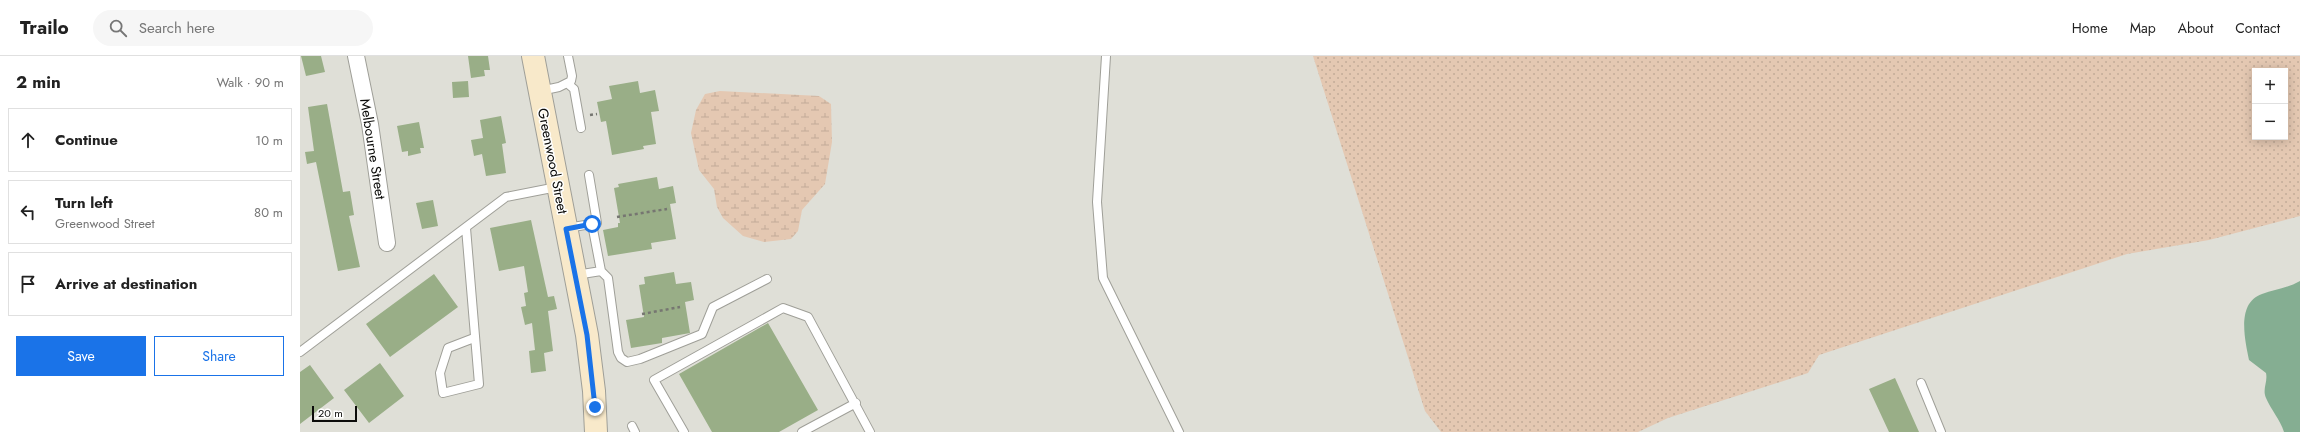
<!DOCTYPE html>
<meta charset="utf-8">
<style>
:root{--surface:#fff;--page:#f6f6f6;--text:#222;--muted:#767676;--line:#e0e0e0;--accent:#1a73e8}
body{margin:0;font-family:Jost,sans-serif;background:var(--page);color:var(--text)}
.controls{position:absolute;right:12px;top:12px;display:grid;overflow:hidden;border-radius:0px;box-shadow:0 2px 10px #0003}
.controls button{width:36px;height:36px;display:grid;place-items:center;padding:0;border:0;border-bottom:1px solid var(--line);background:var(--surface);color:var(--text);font:20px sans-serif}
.scale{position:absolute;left:12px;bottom:10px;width:45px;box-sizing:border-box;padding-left:4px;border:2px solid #0c0c0a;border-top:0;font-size:11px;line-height:14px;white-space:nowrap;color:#0c0c0a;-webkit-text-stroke:3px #fffffe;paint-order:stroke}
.stop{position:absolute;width:12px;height:12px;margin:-9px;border:3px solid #1a73e8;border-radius:50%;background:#fff}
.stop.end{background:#1a73e8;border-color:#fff;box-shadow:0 1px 4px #0008}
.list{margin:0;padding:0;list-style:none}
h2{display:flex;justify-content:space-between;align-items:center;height:52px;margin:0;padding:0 16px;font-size:17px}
h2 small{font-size:13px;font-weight:400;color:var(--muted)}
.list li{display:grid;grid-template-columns:26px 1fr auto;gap:12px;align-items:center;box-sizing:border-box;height:64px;margin:0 8px 8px;padding:0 8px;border:1px solid var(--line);border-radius:0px}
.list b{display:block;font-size:15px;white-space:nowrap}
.list p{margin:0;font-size:13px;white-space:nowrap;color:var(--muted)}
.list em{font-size:13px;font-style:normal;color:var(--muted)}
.actions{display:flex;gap:8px;padding:12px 16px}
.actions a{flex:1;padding:9px 0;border:1px solid var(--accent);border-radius:0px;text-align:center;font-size:14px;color:var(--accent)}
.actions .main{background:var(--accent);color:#fff}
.icon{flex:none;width:22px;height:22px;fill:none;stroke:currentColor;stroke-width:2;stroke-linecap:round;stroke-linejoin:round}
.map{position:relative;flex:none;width:2000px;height:376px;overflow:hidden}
header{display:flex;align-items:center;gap:24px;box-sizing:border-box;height:56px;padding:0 20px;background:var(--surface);border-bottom:1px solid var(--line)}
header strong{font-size:19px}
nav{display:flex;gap:22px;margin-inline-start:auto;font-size:14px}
.search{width:280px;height:36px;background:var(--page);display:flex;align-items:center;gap:10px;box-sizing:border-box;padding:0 14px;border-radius:22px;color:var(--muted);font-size:15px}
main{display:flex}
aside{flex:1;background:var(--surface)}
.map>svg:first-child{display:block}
.grass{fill:url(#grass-dots);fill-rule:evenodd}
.wetland{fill:url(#wetland-marsh)}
.water{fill:#85ae92}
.building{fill:#99ae87}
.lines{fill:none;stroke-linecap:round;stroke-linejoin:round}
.lane-casing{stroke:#9f9f98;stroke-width:10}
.street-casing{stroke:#9f9f98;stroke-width:18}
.secondary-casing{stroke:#9f9f98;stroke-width:24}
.path{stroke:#767671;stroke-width:2.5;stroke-dasharray:3 3;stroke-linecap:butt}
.lane{stroke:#fff;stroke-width:8}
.street{stroke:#fff;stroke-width:16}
.secondary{stroke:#f8e9ca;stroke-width:22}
.route{stroke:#1a73e8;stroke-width:5}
.labels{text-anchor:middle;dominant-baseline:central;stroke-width:3;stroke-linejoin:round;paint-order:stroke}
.street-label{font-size:14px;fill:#0c0c0a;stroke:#fffffe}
</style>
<header>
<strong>Trailo</strong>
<div class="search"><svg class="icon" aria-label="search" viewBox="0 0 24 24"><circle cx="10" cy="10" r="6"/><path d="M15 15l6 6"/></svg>Search here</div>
<nav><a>Home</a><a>Map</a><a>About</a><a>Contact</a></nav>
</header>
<main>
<aside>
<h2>2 min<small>Walk · 90 m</small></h2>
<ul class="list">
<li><svg class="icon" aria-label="ahead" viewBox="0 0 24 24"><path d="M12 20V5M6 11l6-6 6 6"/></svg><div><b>Continue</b></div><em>10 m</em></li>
<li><svg class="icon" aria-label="left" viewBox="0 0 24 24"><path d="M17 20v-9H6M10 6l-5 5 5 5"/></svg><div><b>Turn left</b><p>Greenwood Street</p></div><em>80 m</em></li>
<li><svg class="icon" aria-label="arrive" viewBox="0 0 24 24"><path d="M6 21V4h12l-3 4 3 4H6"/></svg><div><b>Arrive at destination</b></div></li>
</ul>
<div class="actions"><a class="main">Save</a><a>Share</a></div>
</aside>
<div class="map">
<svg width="2000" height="376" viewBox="0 0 2000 376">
<defs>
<pattern id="grass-dots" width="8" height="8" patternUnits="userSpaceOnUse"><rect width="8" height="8" fill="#e4c8b2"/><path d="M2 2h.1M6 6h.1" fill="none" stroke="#c2ab98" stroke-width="1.8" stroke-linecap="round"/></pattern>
<pattern id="wetland-marsh" width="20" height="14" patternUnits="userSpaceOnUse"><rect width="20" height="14" fill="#e4c8b2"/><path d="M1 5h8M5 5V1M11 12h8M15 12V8" fill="none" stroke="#c2ab98"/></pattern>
</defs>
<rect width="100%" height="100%" fill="#dfdfd7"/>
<path class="grass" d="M1013 0H2000V160L1909 184 1827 198 1519 299 1508 317 1368 362 1338 376H1141L1125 355ZM1955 15H1985V81H1955Z"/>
<path class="wetland" d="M420 35 519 40 531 48 532 86 525 128 502 154 498 175 491 183 464 186 443 180 423 162 417 151 414 133 399 114 391 77 396 54 405 38Z"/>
<path class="water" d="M2000 225V376H1984C1980 363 1971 354 1966 342 1962 333 1968 326 1966 317L1949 304C1945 284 1936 247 1962 238 1975 233 1988 232 2000 225Z"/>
<path class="building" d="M1 0H21L25 16 6 20Z
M168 0H188L190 14H184L185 20 171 22Z
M168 25 169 41 153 42 152 26Z
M338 25 340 37 355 34 359 55 351 56 356 88 343 90 344 93 312 99 306 65 301 66 297 46 312 43 309 30Z
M27 48 43 136 50 135 54 159 49 160 60 211 38 215 16 106 7 108 5 96 14 95 8 51Z
M201 60 206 87 202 88 206 117 186 120 182 98 174 100 171 84 183 82 180 64Z
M119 66 124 92H120L121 97 108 100V95L102 96 97 70Z
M357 121 359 133 373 130 376 147 370 148 376 183 351 187 352 193 308 200 303 174 318 171V167H320L314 132 319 131 318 128Z
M133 144 138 170 122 173 116 147Z
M231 164 248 241 254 240 257 253 248 255 253 295 244 297 246 315 231 317 229 295 235 294 232 267 225 269 221 251 226 250 224 237 228 236 224 210 199 215 190 172Z
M374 216 376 228 391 226 394 244 385 246 390 277 362 282V287L331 292 326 264 344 261 339 229 345 228 344 221Z
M134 218 158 251 90 301 66 268Z
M468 267 518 354 479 376H412L379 318Z
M80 307 104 340 69 367 44 334Z
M10 309 34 342 0 368V316Z
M1595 322 1619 376H1589L1569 333Z"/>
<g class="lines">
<defs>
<path id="lane" d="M806 0 797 146 803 222 879 376
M268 28 274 33 281 72
M240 35 259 31 271 25 272 20 268 0
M166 172 179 328 143 337 140 317 148 292 174 282
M267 172 297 167 289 119
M301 215 308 222 318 296 321 302 327 306 340 303 402 278 413 251 467 223
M276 219 301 215 292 168
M0 296 206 141 257 131
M1621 327 1641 376
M332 370 335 376
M384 376 354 324 483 252 508 261 570 376
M502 376 556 347"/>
<path id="street" d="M56 0 70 68 87 187"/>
<path id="secondary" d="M233 0 287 279 294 335 296 376"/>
</defs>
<use href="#lane" class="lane-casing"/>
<use href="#street" class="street-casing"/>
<use href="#secondary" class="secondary-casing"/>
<path class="path" d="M290 59 297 58
M317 161 367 153
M342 258 380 251"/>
<use href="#lane" class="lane"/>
<use href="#street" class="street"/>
<use href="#secondary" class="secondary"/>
</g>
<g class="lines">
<path class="route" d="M292 168 266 173 287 279 295 351"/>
</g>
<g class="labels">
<g class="street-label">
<text transform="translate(73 93) rotate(81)">Melbourne Street</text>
<text transform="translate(253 105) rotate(79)">Greenwood Street</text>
</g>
</g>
</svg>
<div class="controls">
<button>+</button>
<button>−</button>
</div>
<div class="scale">20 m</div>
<div class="stop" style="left:292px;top:168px"></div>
<div class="stop end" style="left:295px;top:351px"></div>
</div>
</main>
